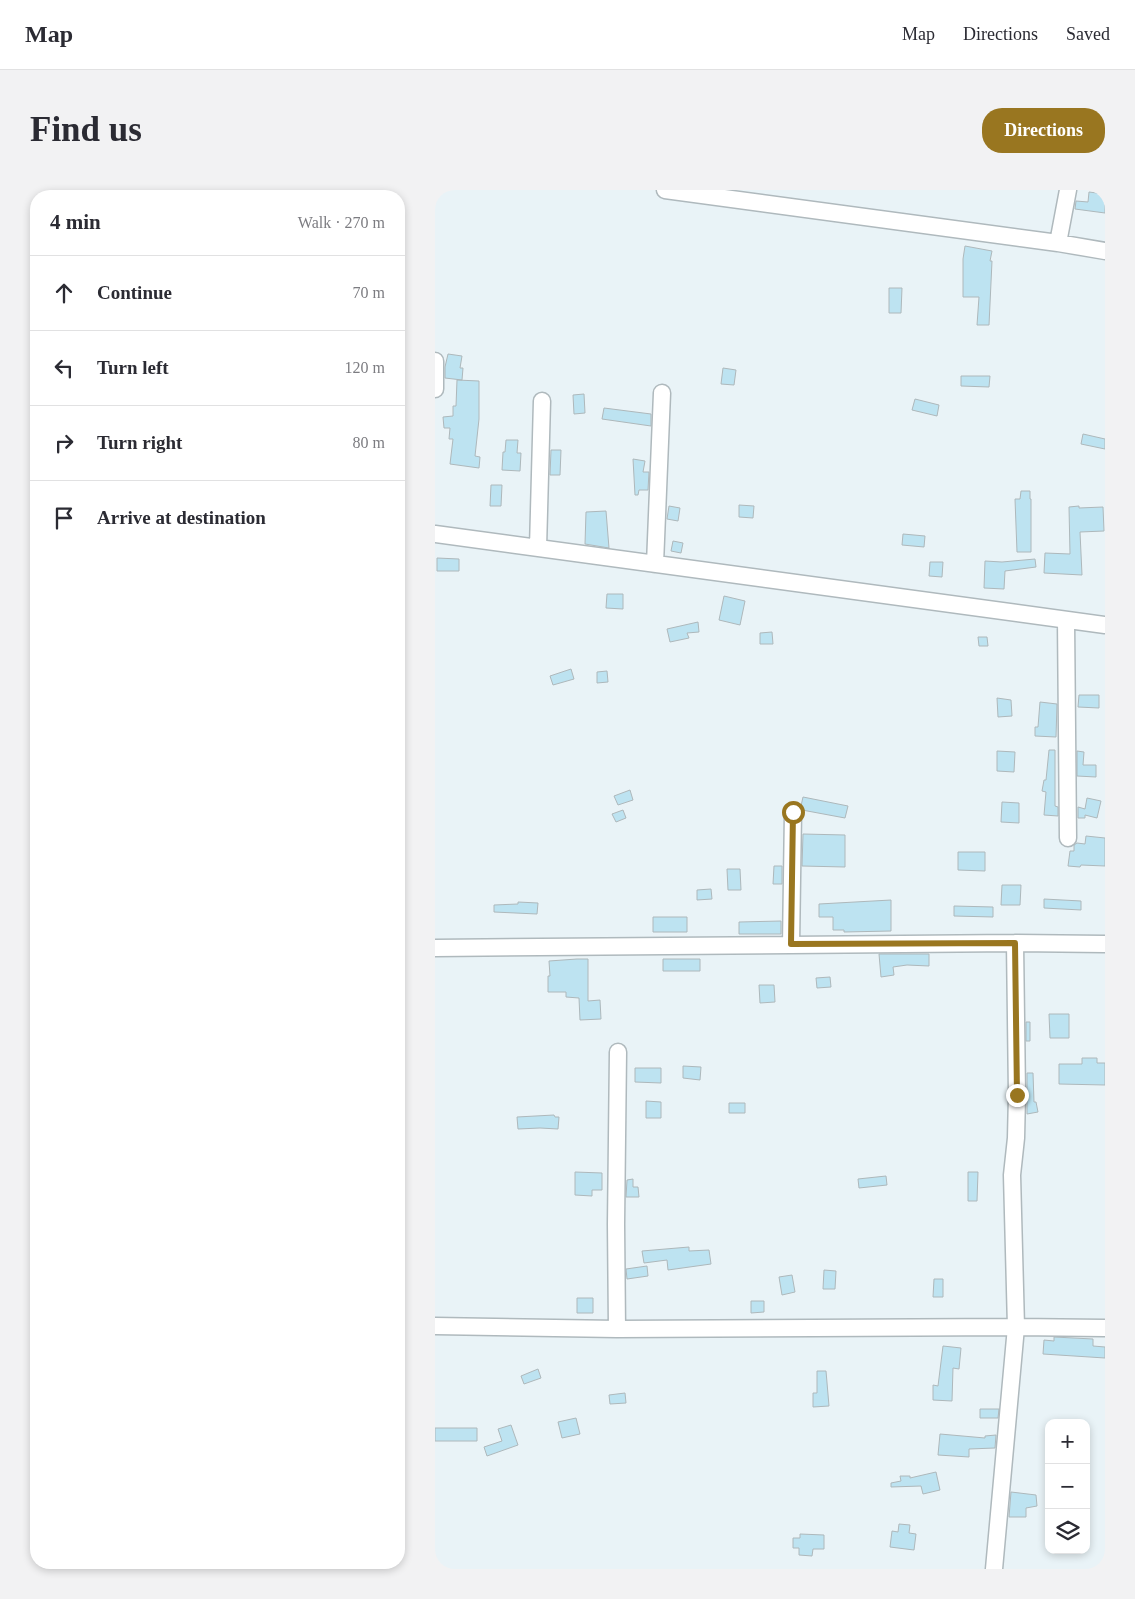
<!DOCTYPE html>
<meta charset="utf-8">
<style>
:root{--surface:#fff;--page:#f2f2f3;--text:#2b2b33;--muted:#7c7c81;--line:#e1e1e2;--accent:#997620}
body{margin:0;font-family:Georgia,serif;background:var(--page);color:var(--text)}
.controls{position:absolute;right:15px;bottom:15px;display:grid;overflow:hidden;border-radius:10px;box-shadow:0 2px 8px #0003}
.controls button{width:45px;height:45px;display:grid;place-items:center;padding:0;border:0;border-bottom:1px solid var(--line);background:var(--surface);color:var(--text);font:25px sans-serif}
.stop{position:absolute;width:15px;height:15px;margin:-11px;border:4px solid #997620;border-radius:50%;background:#fff}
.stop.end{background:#997620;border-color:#fff;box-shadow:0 1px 5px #0008}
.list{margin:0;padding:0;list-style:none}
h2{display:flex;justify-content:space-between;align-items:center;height:65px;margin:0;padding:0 20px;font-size:21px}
h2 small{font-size:16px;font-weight:400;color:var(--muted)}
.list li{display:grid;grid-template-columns:32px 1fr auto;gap:15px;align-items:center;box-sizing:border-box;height:75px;padding:0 20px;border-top:1px solid var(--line)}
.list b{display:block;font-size:19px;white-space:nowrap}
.list em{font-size:16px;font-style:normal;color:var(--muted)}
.icon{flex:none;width:28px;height:28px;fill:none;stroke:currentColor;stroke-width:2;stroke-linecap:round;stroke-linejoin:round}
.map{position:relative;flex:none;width:670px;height:1379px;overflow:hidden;border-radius:20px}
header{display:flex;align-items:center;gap:30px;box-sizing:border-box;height:70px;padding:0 25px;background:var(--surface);border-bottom:1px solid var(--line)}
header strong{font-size:24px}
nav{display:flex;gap:28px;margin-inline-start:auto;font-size:18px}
.intro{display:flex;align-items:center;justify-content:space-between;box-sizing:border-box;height:120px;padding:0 30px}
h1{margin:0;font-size:35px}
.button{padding:12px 22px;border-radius:20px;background:var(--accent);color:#fff;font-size:18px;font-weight:700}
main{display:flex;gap:30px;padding:0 30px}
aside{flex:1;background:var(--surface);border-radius:20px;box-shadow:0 2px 8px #0003}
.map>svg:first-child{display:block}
.building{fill:#bde3f1;stroke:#aeb8bb}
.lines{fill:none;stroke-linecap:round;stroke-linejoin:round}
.minor-casing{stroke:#afb9bd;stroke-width:19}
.minor{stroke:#fff;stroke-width:16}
.route{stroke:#997620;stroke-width:6}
</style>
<header>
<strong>Map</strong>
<nav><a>Map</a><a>Directions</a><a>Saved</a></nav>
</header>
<div class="intro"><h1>Find us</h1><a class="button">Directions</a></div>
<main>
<aside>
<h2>4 min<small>Walk · 270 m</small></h2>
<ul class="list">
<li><svg class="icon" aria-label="ahead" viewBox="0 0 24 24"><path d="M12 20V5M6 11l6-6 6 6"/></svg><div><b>Continue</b></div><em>70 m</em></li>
<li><svg class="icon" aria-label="left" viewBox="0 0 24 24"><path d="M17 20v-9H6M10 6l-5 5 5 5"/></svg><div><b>Turn left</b></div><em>120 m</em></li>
<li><svg class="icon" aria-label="right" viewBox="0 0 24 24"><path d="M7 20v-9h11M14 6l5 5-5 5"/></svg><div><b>Turn right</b></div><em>80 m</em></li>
<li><svg class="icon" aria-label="arrive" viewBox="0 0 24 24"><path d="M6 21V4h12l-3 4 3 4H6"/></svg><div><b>Arrive at destination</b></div></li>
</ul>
</aside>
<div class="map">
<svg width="670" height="1379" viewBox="0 0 670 1379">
<rect width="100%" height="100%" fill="#e9f3f7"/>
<path class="building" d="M654 2 670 4V23L640 19 641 11 653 12Z
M530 56 557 61 555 71H557L554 135H542L544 107H528V69Z
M454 98H467L466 123H454Z
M13 164 27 166 25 178H28L27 190 10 188V177Z
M288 178 301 180 299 195 286 194Z
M526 186H555L554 197 526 196Z
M22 190 44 191V229L40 266 45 267 44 278 15 274 18 249H14L15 238H9L8 227 18 226V216H21Z
M149 204 150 223 139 224 138 205Z
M480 209 504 215 502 226 477 220Z
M169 218 216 224V236L167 229Z
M648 244 670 249V259L646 254Z
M71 250H83L82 263H86L85 281 67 280 68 262H70Z
M116 260H126L125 285H115Z
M198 269 210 271 208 282H214L213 300H204L203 305H200Z
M56 295H67L66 316H55Z
M586 301H595V309H596V362H582L580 309H585Z
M304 315 319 316 318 328 304 327Z
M234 316 245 318 243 331 232 329Z
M644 316V318L668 317 669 341 645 342 647 385 609 383 610 363 635 364 634 317Z
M171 321 174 358 150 354 151 322Z
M468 344 490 346 489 357 467 355Z
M238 351 248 353 246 363 236 361Z
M2 368 24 369V381H2Z
M600 369 601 377 570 381 569 399 549 398 550 371 567 372Z
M495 372H508L507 387 494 386Z
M172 404H188V419L171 418Z
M289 406 310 411 305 435 284 430Z
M263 432 264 442 252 443 254 448 235 452 232 439Z
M337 442 338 454H325V443Z
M543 447H552L553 456H544Z
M136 479 139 489 118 495 115 486Z
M172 481 173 492 162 493V482Z
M644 505H664V518L643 517Z
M562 508 576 510 577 526 563 527Z
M605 512 622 514 621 547 600 546V537H603Z
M614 560H620V616L623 617V626L609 625 611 602 607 601 609 590H611Z
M562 561 580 562 579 582 562 581Z
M642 561 649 562 648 575H661V587L642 586Z
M195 600 198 610 183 615 179 606Z
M368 607 413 616 410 628 367 620 366 616Z
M652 608 666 611 662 628 650 625V628H643V617L650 619Z
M567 612 584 613V633L566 632Z
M188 620 191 628 181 632 177 624Z
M368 644 410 645V677L367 676Z
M651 646 670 648V676L646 675 645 677 633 676 635 661H639V655L642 653 650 654Z
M523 662H550V681L523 680Z
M339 676H347V694H338Z
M292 679H305L306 700H293Z
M567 695H586L585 715H566Z
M276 699 277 709 262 710V700Z
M609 709 646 711V720L609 718Z
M456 710V741L409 742V740H398V727H384V714Z
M83 712 103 713 102 724 59 722V715L83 714Z
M519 716 558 717V727L519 726Z
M218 727H252V742H218Z
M346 731V744H304V732Z
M444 764H494V776L472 775 458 777 459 785 446 787Z
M142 769H153V811L165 810 166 829 145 830 144 808 131 807V802H113V786H115L114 771Z
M228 769H265V781H228Z
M395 787 396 797 382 798 381 788Z
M324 795H339L340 812 325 813Z
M614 824H634V848H615Z
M591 832H595V851H591Z
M647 868H662V873H670V895L624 894V874H647Z
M248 876 266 877 265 890 248 888Z
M200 878H226V893L200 892Z
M592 883H598L599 912H601L603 922 592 924Z
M211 911 226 912V928H211Z
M294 913H310V923H294Z
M119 925 120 927H124L123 939 105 938 83 939 82 927Z
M140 982 167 983V1000H157V1006L140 1005Z
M533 982H543L542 1011H533Z
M451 986 452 995 424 998 423 989Z
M198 989V997H203L204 1007H191L192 990Z
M254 1057V1061L274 1060 276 1074 233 1080 232 1070 209 1073 207 1061Z
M212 1076 213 1086 192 1089 191 1079Z
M389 1080 401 1081 400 1099H388Z
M357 1085 360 1102 347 1105 344 1087Z
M499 1089H508V1107H498Z
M142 1108H158V1123H142Z
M316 1111H329V1122L316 1123Z
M619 1147 658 1149V1156L670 1157V1168L608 1164 609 1150 619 1151Z
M508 1156 526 1158 524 1179 518 1178 517 1211 498 1210V1195L503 1196Z
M103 1179 106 1188 89 1194 86 1186Z
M382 1181H391L394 1216 378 1217V1203H382Z
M190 1203 191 1213 175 1214 174 1205Z
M545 1219H564L563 1228H545Z
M141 1228 145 1244 127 1248 123 1232Z
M76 1235 83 1255 52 1266 49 1257 67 1251 63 1239Z
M0 1238H42V1251H0Z
M505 1244 550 1248V1246L561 1245 560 1258 534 1259V1267L503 1265Z
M501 1282 505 1300 488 1304 486 1296 456 1297V1293L466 1291 465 1286H475V1288Z
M576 1302 601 1305 602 1316 591 1318V1327H574Z
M464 1334 475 1335 474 1343 481 1344 479 1360 455 1357 457 1341 463 1342Z
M365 1344 389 1345V1359H378L377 1366 364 1365V1358H358V1348H365Z"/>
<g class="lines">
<defs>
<path id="minor" d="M230 0 623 53 670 61
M623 53 633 0
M0 199V171
M0 344 670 435
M103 358 107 211
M220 374 227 203
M631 430 633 648
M356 755 358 622
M0 758 580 753 670 754
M0 1136 182 1139 581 1137 670 1138
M182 1139 181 1034 183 862
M559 1379 581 1137 577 985 581 948 582 905 580 753"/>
</defs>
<use href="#minor" class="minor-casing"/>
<use href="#minor" class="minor"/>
</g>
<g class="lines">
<path class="route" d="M358 622 356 754 580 753 582 905"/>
</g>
</svg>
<div class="controls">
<button>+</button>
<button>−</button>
<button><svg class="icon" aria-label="layers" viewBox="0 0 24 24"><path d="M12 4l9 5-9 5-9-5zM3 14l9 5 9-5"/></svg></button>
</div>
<div class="stop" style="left:358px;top:622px"></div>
<div class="stop end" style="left:582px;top:905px"></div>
</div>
</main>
